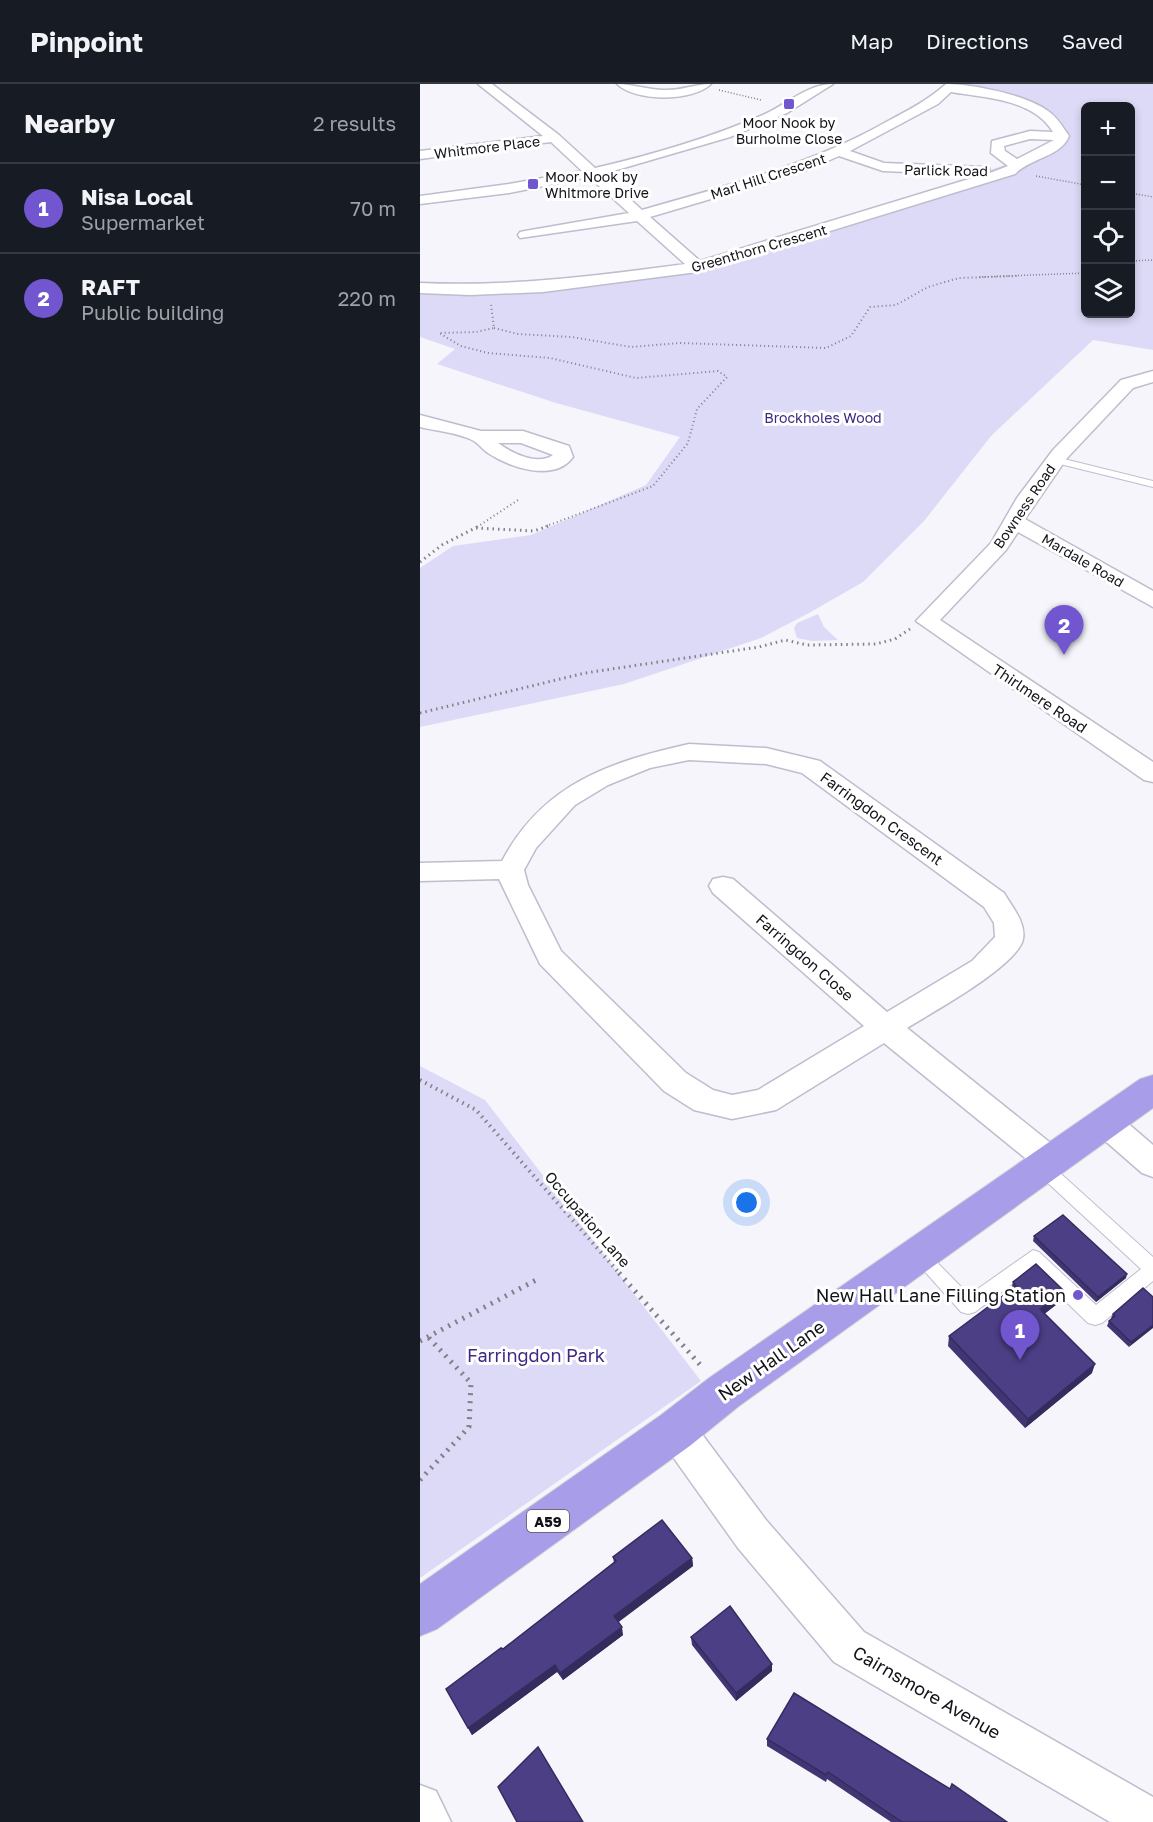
<!DOCTYPE html>
<meta charset="utf-8">
<style>
:root{--surface:#171b24;--page:#20242c;--text:#f1f3f6;--muted:#9ea1a6;--line:#363941;--accent:#7156cf}
body{margin:0;font-family:"Golos Text",sans-serif;background:var(--page);color:var(--text)}
.controls{position:absolute;right:18px;top:18px;display:grid;overflow:hidden;border-radius:9px;box-shadow:0 3px 9px #0003}
.controls button{width:54px;height:54px;display:grid;place-items:center;padding:0;border:0;border-bottom:2px solid var(--line);background:var(--surface);color:var(--text);font:30px sans-serif}
.you{position:absolute;left:327px;top:1119px;width:21px;height:21px;margin:-15px;border:4px solid #fff;border-radius:50%;background:#1a73e8;box-shadow:0 0 0 9px #1a73e833}
.badge{display:grid;place-items:center;width:39px;height:39px;border-radius:50%;background:var(--accent);color:#fff;font-size:20px;font-weight:700}
.pin{position:absolute;translate:-50% -50px;filter:drop-shadow(0 2px 3px #0008)}
.pin::after{content:'';position:absolute;top:32px;width:21px;height:18px;background:inherit;clip-path:polygon(0 0,100% 0,50% 100%)}
.list{margin:0;padding:0;list-style:none}
h2{display:flex;justify-content:space-between;align-items:center;height:78px;margin:0;padding:0 24px;font-size:26px}
h2 small{font-size:20px;font-weight:400;color:var(--muted)}
.list li{display:grid;grid-template-columns:39px 1fr auto;gap:18px;align-items:center;box-sizing:border-box;height:90px;padding:0 24px;border-top:2px solid var(--line)}
.list b{display:block;font-size:22px;white-space:nowrap}
.list p{margin:0;font-size:20px;white-space:nowrap;color:var(--muted)}
.list em{font-size:20px;font-style:normal;color:var(--muted)}
.icon{flex:none;width:33px;height:33px;fill:none;stroke:currentColor;stroke-width:2;stroke-linecap:round;stroke-linejoin:round}
.map{position:relative;flex:none;width:733px;height:1738px;overflow:hidden}
header{display:flex;align-items:center;gap:36px;box-sizing:border-box;height:84px;padding:0 30px;background:var(--surface);border-bottom:2px solid var(--line)}
header strong{font-size:28px}
nav{display:flex;gap:33px;margin-inline-start:auto;font-size:21px}
main{display:flex}
aside{flex:1;background:var(--surface)}
.map>svg:first-child{display:block}
.green{fill:#dcdaf6;fill-rule:evenodd}
.lines{fill:none;stroke-linecap:round;stroke-linejoin:round}
.lane-casing{stroke:#bebdcd;stroke-width:2}
.street-casing{stroke:#bebdcd;stroke-width:3}
.highway-casing{stroke:#d4d4d5;stroke-width:2}
.path-far4{stroke:#828188;stroke-width:1.5;stroke-dasharray:1 2;stroke-linecap:butt}
.path-far3{stroke:#828188;stroke-width:2;stroke-dasharray:1 3;stroke-linecap:butt}
.path-far2{stroke:#828188;stroke-width:3;stroke-dasharray:1.5 4;stroke-linecap:butt}
.path-far1{stroke:#828188;stroke-width:4;stroke-dasharray:1.5 4.5;stroke-linecap:butt}
.path{stroke:#828188;stroke-width:5;stroke-dasharray:2 6;stroke-linecap:butt}
.lane{fill:#fff;fill-rule:evenodd}
.street{fill:#fff;fill-rule:evenodd}
.highway{fill:#a79de9;fill-rule:evenodd}
.wall{fill:#413673}
.shaded-wall{fill:#352c5e}
.building{fill:#4c3f86;stroke:#352c5e;stroke-width:1.5}
.poi-dot{fill:#7156cf;stroke:#fff;stroke-width:2}
.labels{text-anchor:middle;dominant-baseline:central;stroke-width:6;stroke-linejoin:round;paint-order:stroke}
.far-poi-label{font-size:14px;fill:#121218;stroke:#fff}
.far-street-label{font-size:14px;fill:#121218;stroke:#fff}
.far-park-label{font-size:14px;fill:#402884;stroke:#fff}
.shield{fill:#fff;stroke:#59595d;stroke-width:1.5}
.shield-label{font-size:14px;font-weight:bold;fill:#121218}
.street-label{font-size:15px;fill:#121218;stroke:#fff}
.near-poi-label{font-size:18px;fill:#121218;stroke:#fff;text-anchor:end}
.near-park-label{font-size:18px;fill:#402884;stroke:#fff}
.near-street-label{font-size:18px;fill:#121218;stroke:#fff}
</style>
<header>
<strong>Pinpoint</strong>
<nav><a>Map</a><a>Directions</a><a>Saved</a></nav>
</header>
<main>
<aside>
<h2>Nearby<small>2 results</small></h2>
<ul class="list">
<li><span class="badge">1</span><div><b>Nisa Local</b><p>Supermarket</p></div><em>70 m</em></li>
<li><span class="badge">2</span><div><b>RAFT</b><p>Public building</p></div><em>220 m</em></li>
</ul>
</aside>
<div class="map">
<svg width="733" height="1738" viewBox="0 0 733 1738">
<rect width="100%" height="100%" fill="#f6f5fc"/>
<path class="green" d="M544 0H733V266L673 256 571 352 504 437 443 498 389 529 341 554 204 600 0 643V484L33 462 111 451 226 401 260 353 136 319 17 280 35 265 0 253V209L52 212 173 201 352 163 627 66 649 54 622 22 542 2ZM666 22H710V230H666Z
M398 530 404 543 418 556 392 557 377 554 374 544 377 539Z
M0 982 65 1016 281 1297 0 1494Z"/>
<g class="lines">
<defs>
<path id="lane" d="M636 373 733 397V403L632 378 631 376Z
M623 1077 629 1079 733 1173V1197L682 1239 675 1241 668 1239 612 1185 555 1228 548 1230 541 1228 490 1171 493 1166 499 1163 505 1166 549 1211 613 1166 619 1168 676 1221 721 1185 617 1089 614 1084 617 1079Z"/>
<path id="street" d="M58 0H72L139 51 175 84C232 71 289 54 343 31 366 21 387 0 413 0L367 29 310 53 183 90 222 126C307 101 391 81 468 37 489 26 508 16 526 0 550 0 605 10 628 27 637 33 642 42 649 52 641 73 610 74 595 90L277 188 123 208 50 211 0 209V199C91 203 174 192 265 180L217 137 100 154 98 151 100 148 105 147 209 129 169 93 89 109 0 120V112L89 100 162 87 131 58 0 75V67L123 52ZM531 8C566 14 613 15 633 48L610 47 572 57 571 69 588 82 570 89 569 84 564 83 464 79 430 67 518 20ZM610 55 634 56 597 75 585 67 584 62ZM419 72 463 87 562 91 280 177 230 133 385 87Z
M197 0C213 0 228 6 244 6 260 7 275 0 291 0 272 18 216 18 197 0Z
M733 287V298L713 304 647 374 605 435 733 507V523L598 448 586 466 520 536 733 678V698L724 696 496 537 571 459 597 414 633 366 701 296Z
M0 331 61 347H103L149 362 153 373C134 399 89 383 68 369 63 366 59 360 54 357 40 349 16 347 0 343ZM78 359H101L133 371C117 382 92 369 78 359Z
M269 660 346 664 400 677 584 809C592 823 606 838 603 855 598 882 511 929 487 944L643 1069 648 1078 643 1087 632 1091 621 1087 464 959 356 1026 312 1035 274 1026 244 1007 120 880 79 795 0 797V779L82 777C123 700 189 678 269 660ZM269 676 346 680 382 689 564 823 574 839 575 853 552 877 467 928 313 795 303 793 293 795 289 802 293 809 444 942 338 1006 312 1011 293 1006 266 989 141 867 108 801 104 786 116 764 155 721 188 701 230 684Z
M686 1026 697 1030 733 1061V1093L722 1089 675 1048 670 1039 675 1030Z
M256 1328 269 1333 346 1436 444 1548 733 1713V1738H690L414 1578 318 1464 243 1359 237 1346 243 1333Z
M0 1701 16 1707 31 1738H0Z"/>
<path id="highway" d="M733 991V1024L319 1322 271 1361 17 1545 0 1552V1500L241 1331 289 1294 720 995Z"/>
</defs>
<use href="#lane" class="lane-casing"/>
<use href="#street" class="street-casing"/>
<use href="#highway" class="highway-casing"/>
<path class="path-far4" d="M299 6 341 16
M616 92 666 101
M710 109 733 113
M710 177 733 176
M559 193 666 189"/>
<path class="path-far3" d="M71 221 74 244 56 248 19 249 41 262 68 269 130 274 216 294 298 287 307 293 277 325 268 359 233 402 124 443
M74 244 98 250 152 253 211 263 260 259 406 264 431 252 450 223 476 221 508 203 539 194 597 192
M57 443 98 416"/>
<path class="path-far2" d="M56 444 114 447 128 442
M0 478 22 461 59 442
M0 629 165 589 339 563 365 556 387 561 456 560 475 555 490 545"/>
<path class="path-far1" d="M0 996 56 1026 200 1190"/>
<path class="path" d="M199 1189 282 1283
M0 1257 120 1194
M0 1396 49 1343 51 1299 8 1253"/>
<use href="#lane" class="lane"/>
<use href="#street" class="street"/>
<use href="#highway" class="highway"/>
</g>
<path class="wall" d="M614 1152 706 1194 676 1218 613 1157Z
M593 1198 641 1217 624 1230 672 1289 605 1344 528 1262 529 1252 591 1206Z
M733 1213 709 1263 687 1242 689 1237 692 1235 691 1234 693 1230Z
M193 1473 272 1474 273 1482 198 1538 203 1551 143 1596 137 1588 52 1651 26 1605 83 1565 194 1479Z
M271 1553 352 1580V1587L316 1617 272 1561Z
M347 1655 530 1705 587 1738H471L407 1695 406 1698 347 1662Z"/>
<path class="shaded-wall" d="M707 1190 706 1194 676 1218 678 1213Z
M644 1207 641 1217 618 1235 620 1225Z
M733 1241V1244L709 1263 711 1258Z
M675 1280 672 1289 605 1344 608 1335Z
M272 1474 273 1482 196 1540 194 1532Z
M202 1543 203 1551 143 1596 140 1589Z
M352 1580V1587L316 1617V1609Z
M135 1581 137 1588 52 1651 48 1644Z"/>
<path class="building" d="M643 1131 707 1190 678 1213 614 1152Z
M616 1180 644 1207 620 1225 675 1280 608 1335 529 1252 596 1202 593 1198Z
M723 1204 733 1213V1241L711 1258 689 1237 695 1232 693 1230Z
M242 1436 272 1474 194 1532 202 1543 140 1589 135 1581 48 1644 26 1605 81 1564 83 1565 196 1477 193 1473Z
M310 1522 352 1580 316 1609 271 1553Z
M374 1609 530 1705 532 1700 587 1738H482L408 1688 406 1691 347 1655Z
M118 1663 163 1738H97L78 1703Z"/>
<g class="poi-dot">
<rect x="363" y="14" width="12" height="12" rx="3"/>
<rect x="107" y="94" width="12" height="12" rx="3"/>
<circle cx="658" cy="1211" r="6"/>
</g>
<g class="labels">
<g class="far-poi-label">
<text x="369" y="38">Moor Nook by<tspan x="369" dy="16">Burholme Close</tspan></text>
<text x="125" y="92" text-anchor="start">Moor Nook by<tspan x="125" dy="16">Whitmore Drive</tspan></text>
</g>
<g class="far-street-label">
<text transform="translate(67 63) rotate(-7)">Whitmore Place</text>
<text transform="translate(526 86) rotate(1)">Parlick Road</text>
<text transform="translate(348 92) rotate(-18)">Marl Hill Crescent</text>
<text transform="translate(339 164) rotate(-16)">Greenthorn Crescent</text>
<text transform="translate(604 422) rotate(-56)">Bowness Road</text>
<text transform="translate(663 476) rotate(30)">Mardale Road</text>
</g>
<g class="far-park-label">
<text x="403" y="333">Brockholes Wood</text>
</g>
<rect class="shield" x="107" y="1426" width="42" height="22" rx="4.5"/>
<g class="shield-label">
<text x="128" y="1437">A59</text>
</g>
<g class="street-label">
<text transform="translate(620 614) rotate(34)">Thirlmere Road</text>
<text transform="translate(462 734) rotate(36)">Farringdon Crescent</text>
<text transform="translate(385 873) rotate(41)">Farringdon Close</text>
<text transform="translate(168 1135) rotate(49)">Occupation Lane</text>
</g>
<g class="near-poi-label">
<text x="646" y="1211">New Hall Lane Filling Station</text>
</g>
<g class="near-park-label">
<text x="116" y="1271">Farringdon Park</text>
</g>
<g class="near-street-label">
<text transform="translate(351 1276) rotate(-35)">New Hall Lane</text>
<text transform="translate(507 1608) rotate(30)">Cairnsmore Avenue</text>
</g>
</g>
</svg>
<div class="controls">
<button>+</button>
<button>−</button>
<button><svg class="icon" aria-label="locate" viewBox="0 0 24 24"><circle cx="12" cy="12" r="6"/><path d="M12 2v4M12 18v4M2 12h4M18 12h4"/></svg></button>
<button><svg class="icon" aria-label="layers" viewBox="0 0 24 24"><path d="M12 4l9 5-9 5-9-5zM3 14l9 5 9-5"/></svg></button>
</div>
<div class="you"></div>
<div class="pin badge" style="left:600px;top:1276px">1</div>
<div class="pin badge" style="left:644px;top:571px">2</div>
</div>
</main>
